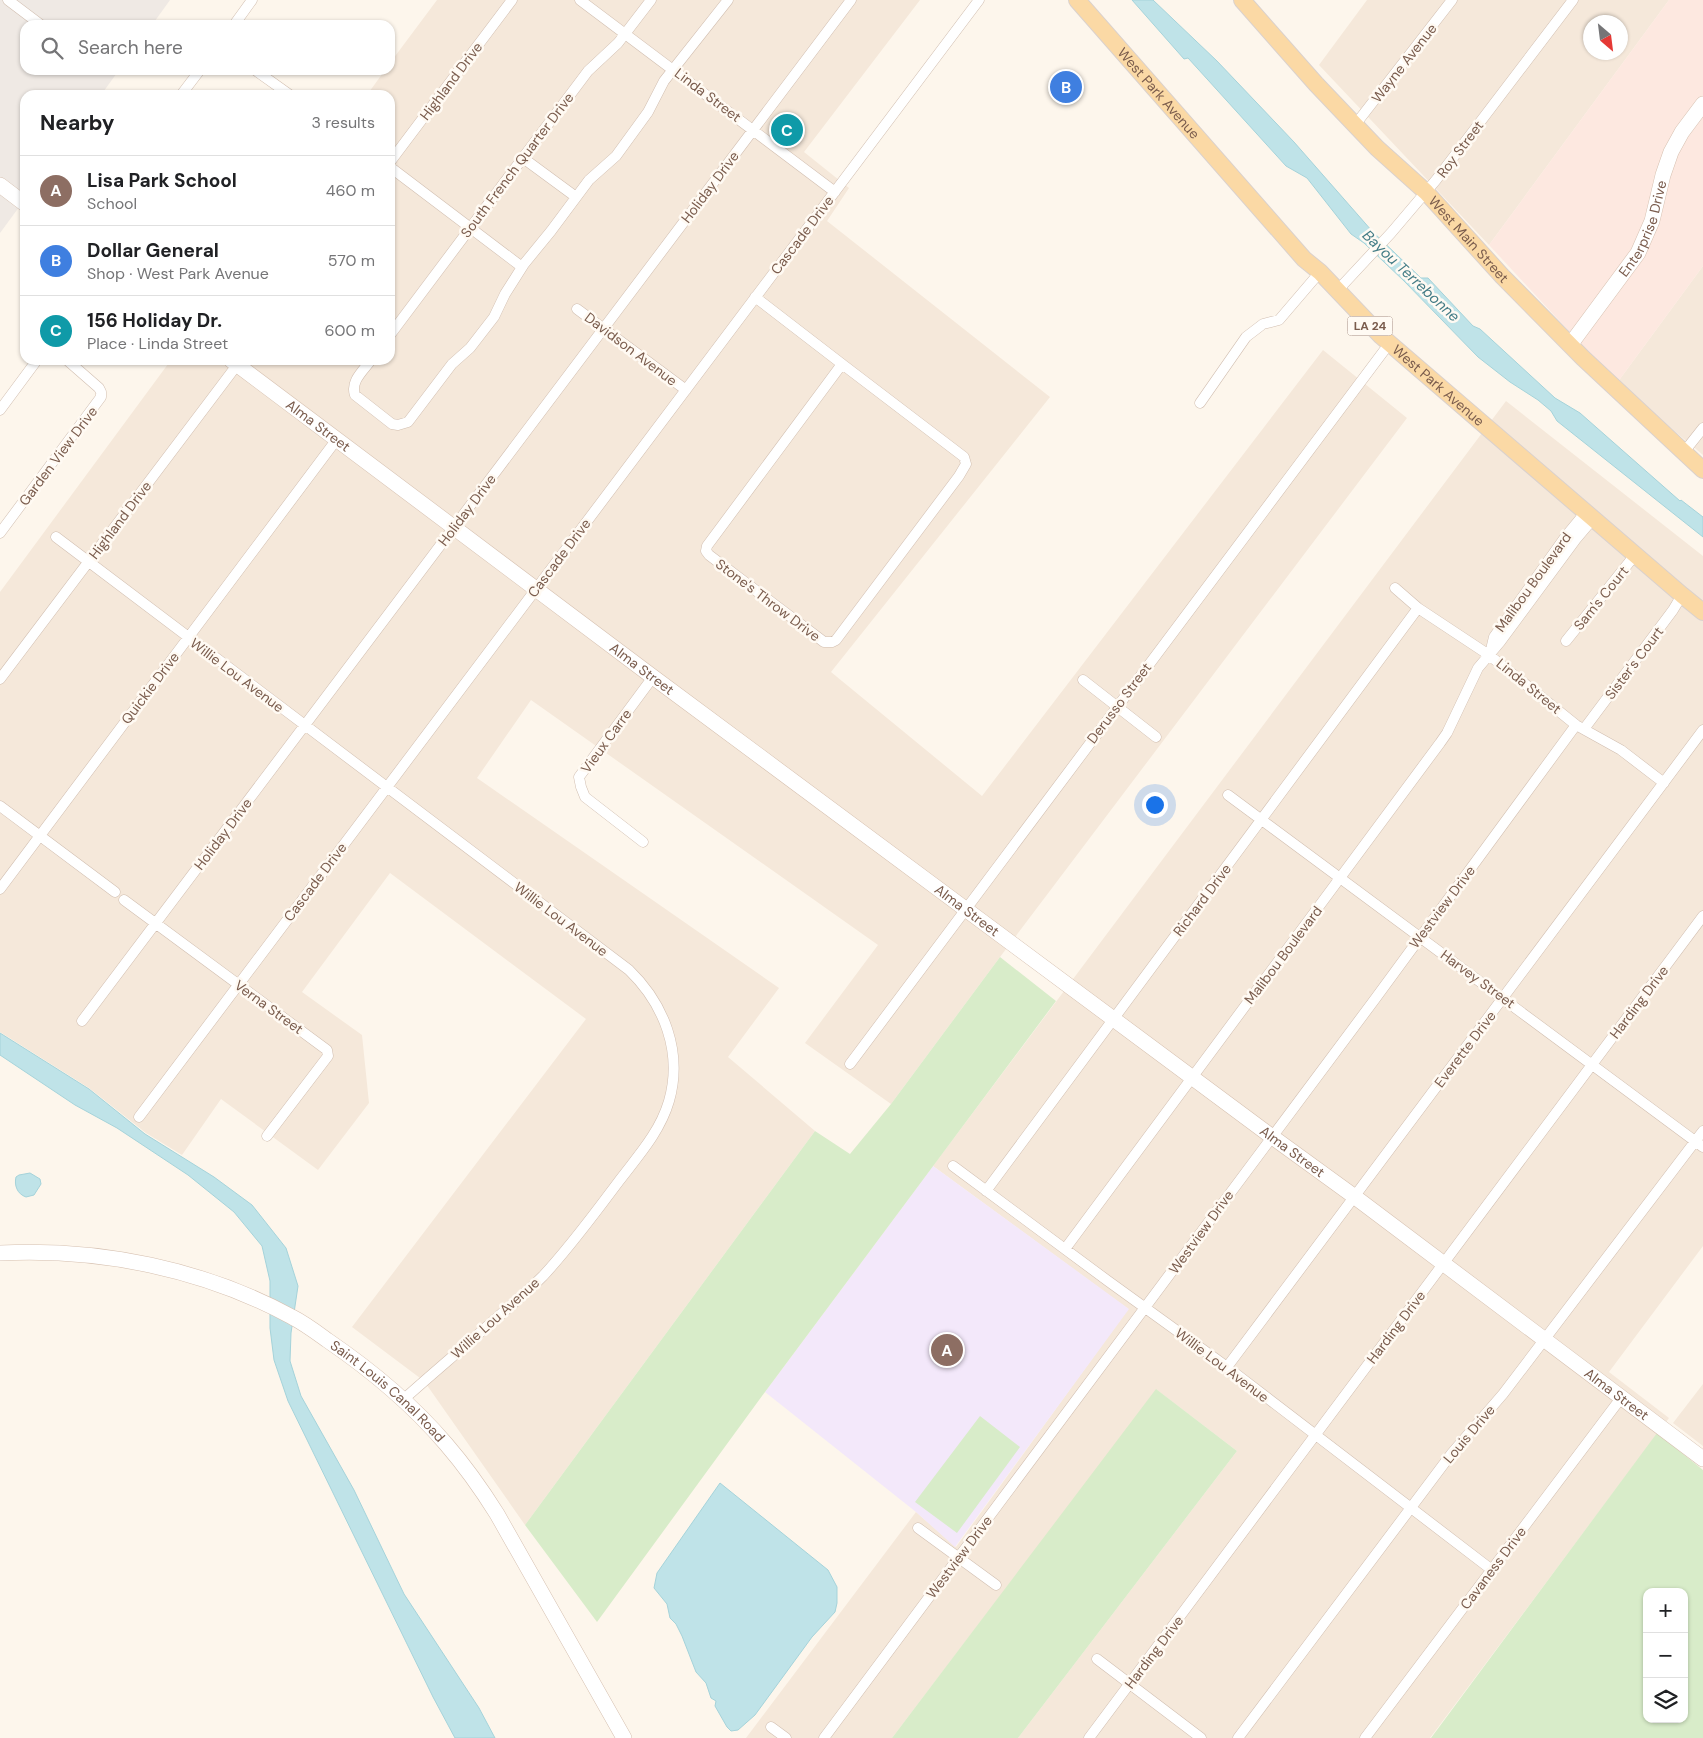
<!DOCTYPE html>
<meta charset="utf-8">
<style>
:root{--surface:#fff;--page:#f2f2f2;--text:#202124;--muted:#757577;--line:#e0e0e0;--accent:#0f766e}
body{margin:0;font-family:"DM Sans",sans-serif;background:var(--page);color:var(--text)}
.controls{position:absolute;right:15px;bottom:15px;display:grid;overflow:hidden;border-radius:10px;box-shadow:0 1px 4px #0004}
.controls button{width:45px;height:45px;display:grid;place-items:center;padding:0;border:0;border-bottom:1px solid var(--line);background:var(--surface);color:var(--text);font:25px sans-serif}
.compass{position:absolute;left:1583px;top:15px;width:45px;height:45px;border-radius:50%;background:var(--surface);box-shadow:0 1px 4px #0004;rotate:152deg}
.you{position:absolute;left:1154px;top:804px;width:18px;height:18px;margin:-12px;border:4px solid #fff;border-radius:50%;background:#1a73e8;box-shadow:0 0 0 8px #1a73e833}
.badge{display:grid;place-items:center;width:32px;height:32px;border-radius:50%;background:var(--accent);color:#fff;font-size:16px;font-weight:700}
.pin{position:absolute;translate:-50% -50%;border:2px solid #fff;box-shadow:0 1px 5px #0006}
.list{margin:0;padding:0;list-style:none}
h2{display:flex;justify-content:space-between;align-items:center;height:65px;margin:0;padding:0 20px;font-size:21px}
h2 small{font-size:16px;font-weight:400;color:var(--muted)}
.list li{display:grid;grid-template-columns:32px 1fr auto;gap:15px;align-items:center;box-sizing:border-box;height:70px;padding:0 20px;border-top:1px solid var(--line)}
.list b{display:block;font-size:19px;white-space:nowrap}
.list p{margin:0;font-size:16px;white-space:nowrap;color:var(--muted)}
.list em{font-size:16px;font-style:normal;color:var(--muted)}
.icon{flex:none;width:28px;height:28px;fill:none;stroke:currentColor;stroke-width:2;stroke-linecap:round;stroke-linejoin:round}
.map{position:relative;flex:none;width:1703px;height:1738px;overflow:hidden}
.search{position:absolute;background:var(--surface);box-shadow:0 1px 4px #0004;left:20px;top:20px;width:375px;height:55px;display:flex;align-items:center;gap:12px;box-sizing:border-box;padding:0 18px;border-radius:15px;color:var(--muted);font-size:19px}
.panel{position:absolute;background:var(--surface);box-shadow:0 1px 4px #0004;left:20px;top:90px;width:375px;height:275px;border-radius:15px}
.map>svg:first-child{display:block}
.residential{fill:#f5e8da;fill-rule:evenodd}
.commercial{fill:#fde8e0}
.industrial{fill:#efe9e4}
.education{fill:#f3e8fa}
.green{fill:#d8ecc9;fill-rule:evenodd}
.water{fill:#bfe3e8;stroke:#a5d3da}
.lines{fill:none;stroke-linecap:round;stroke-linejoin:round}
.street-casing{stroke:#d1beb0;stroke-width:11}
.secondary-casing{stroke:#d6c0b0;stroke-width:16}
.primary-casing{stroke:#dad1cd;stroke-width:18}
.street{stroke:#fff;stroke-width:10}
.secondary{stroke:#fff;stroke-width:15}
.primary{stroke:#fbd9a5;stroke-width:16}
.labels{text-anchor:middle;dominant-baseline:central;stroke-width:5;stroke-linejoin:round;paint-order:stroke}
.shield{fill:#fffaf3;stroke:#a28b7f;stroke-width:1}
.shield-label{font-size:12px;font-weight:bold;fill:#7a5c4d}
.street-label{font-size:14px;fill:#7a5c4d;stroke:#fffaf3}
.water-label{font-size:15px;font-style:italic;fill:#437c86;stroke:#fffaf3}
</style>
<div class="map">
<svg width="1703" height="1738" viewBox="0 0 1703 1738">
<rect width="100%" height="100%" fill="#fdf6ec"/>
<path class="residential" d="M437 0H920L804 152 849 188 827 221 1050 397 831 672 982 796 1323 350 1407 418 1000 957 891 1104 805 1043 878 945 531 700 477 778 779 988 728 1057 815 1131 525 1525 424 1381 352 1327 586 1019 390 873 302 992 362 1035 369 1103 318 1170 221 1099 182 1155 146 1133 89 1088 0 1032V592L171 360H390V95H367L385 70H390V63Z
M1367 0H1669L1489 245 1319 65ZM1590 22H1620V52H1590Z
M1703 266V455L1617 383Z
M1506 401 1703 556V1246L1609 1372 1669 1418 1430 1738H1018L1237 1451 1157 1390 892 1738H746L916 1512 956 1547 1128 1309 933 1166Z
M1703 1384V1446L1673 1423Z"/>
<path class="commercial" d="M1669 0H1703V266L1617 383 1489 245Z"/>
<path class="industrial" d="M0 0H170L152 25H25V70H119L101 95H25V199L0 233Z"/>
<path class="education" d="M933 1166 1129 1309 955 1547 916 1512 765 1392Z"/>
<path class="green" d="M1000 957 1056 1001 765 1392 597 1622 525 1525 815 1131 850 1154 891 1104Z
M1156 1389 1237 1451 1018 1738H892Z
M980 1416 1020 1447 957 1533 915 1502Z
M1657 1433 1703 1470V1738H1431ZM1647 1592H1684V1719H1647Z"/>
<path class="water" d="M1132 0H1153L1217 61 1294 142 1372 231 1421 278H1428L1473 326 1480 329 1555 398 1580 413 1680 501 1681 500 1703 517V537L1557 421 1551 411 1538 400 1510 382 1478 357 1404 281 1364 243 1351 234 1307 178 1286 166 1188 58 1184 59Z
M0 1033 89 1089 145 1134 214 1177 252 1205 286 1248 298 1286 291 1333 290 1361 301 1396 354 1490 404 1594 479 1708 495 1738H455L433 1697 288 1401 274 1360 270 1328V1281L262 1246 234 1212 188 1175 117 1128 75 1105 0 1055Z
M30 1173 40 1179 41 1184 34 1195 26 1197C17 1194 14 1185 16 1177L19 1175Z
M720 1483 828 1570 837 1587V1603L835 1612 812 1637 755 1715 738 1730 731 1731 727 1727 715 1706 716 1701 711 1698 706 1683 696 1672 682 1636 676 1624 670 1618 667 1604 654 1588 657 1573Z"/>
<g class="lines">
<defs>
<path id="street" d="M8 0 41 25
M580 0 835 192
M234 25 252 0
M255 70 290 95
M181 95 200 70
M1355 125 1452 0
M523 158 576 197
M390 162 512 0
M390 167 522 267
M1337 291 1391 233 1436 180 1573 0
M755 297 842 364
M577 309 686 390
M390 335 588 71 618 43 651 0
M371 360C364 370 350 381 355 395L392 424 398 425 408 422 452 364 470 348 494 317 505 294 524 264 551 231 589 180 616 156 648 112 664 81 728 0
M842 364 964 457 966 464 959 476 836 640 832 642H824L709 555 706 551 707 546Z
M1200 403 1246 337 1263 324 1279 320 1320 272
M0 410 37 360
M1684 452 1703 428
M0 533 101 397V392L99 388 67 360
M56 537 629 970C664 1004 683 1052 669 1101 660 1132 638 1156 619 1181 595 1213 571 1246 543 1276 527 1292 509 1307 492 1322 463 1348 433 1373 404 1399
M1395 588 1418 608 1489 655 1576 725 1621 750 1664 783
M1566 641 1635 555
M1490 654 1494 637 1566 536 1585 513
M0 679 240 361
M1083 680 1156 737
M1584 729 1673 610 1682 595
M1228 795 1703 1147
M0 806 115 892
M643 842 585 797 581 787 579 777 653 677
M0 889 337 439
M124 900 327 1050 328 1056 267 1136
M82 1021 851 0
M850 1064 1389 344
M139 1117 979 0
M953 1166 1108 1281 1227 1367 1492 1570
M986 1191 1418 608
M1065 1249 1440 743 1447 733 1478 668 1500 642 1576 539 1593 519
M1227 1367 1703 730
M918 1528 996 1585
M1097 1659 1201 1738
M771 1727 786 1738
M824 1738 1375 999 1576 725
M1089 1738 1703 916
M1238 1738 1452 1453 1503 1394 1703 1131
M1365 1738 1621 1398"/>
<g id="secondary">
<path d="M0 185 25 204"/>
<path id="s1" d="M1570 345 1638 253 1652 221 1663 175 1671 152 1682 132 1703 104"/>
<path id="s2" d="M231 360 653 677 1271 1136 1355 1197 1703 1459"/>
<path id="s3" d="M0 1253C100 1248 204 1269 292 1317 304 1323 316 1332 327 1340 371 1370 411 1403 446 1444 465 1466 482 1490 497 1514L624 1738"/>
</g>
<g id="primary">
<path id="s4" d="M1077 0 1304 259 1320 272 1381 336 1682 595 1703 612"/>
<path id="s5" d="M1242 0 1316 84 1377 148 1426 192 1502 276 1583 358 1703 470"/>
</g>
</defs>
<use href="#street" class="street-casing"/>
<use href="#secondary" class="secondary-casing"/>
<use href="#primary" class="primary-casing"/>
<use href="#street" class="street"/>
<use href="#secondary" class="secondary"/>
<use href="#primary" class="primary"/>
</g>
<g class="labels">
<rect class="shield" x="1347.5" y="316.5" width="45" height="19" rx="4"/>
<g class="shield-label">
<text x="1370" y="326">LA 24</text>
</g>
<g class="street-label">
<text transform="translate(1404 63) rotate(-52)">Wayne Avenue</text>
<text transform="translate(451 81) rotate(-53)">Highland Drive</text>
<text stroke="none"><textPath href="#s4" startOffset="124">West Park Avenue</textPath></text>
<text transform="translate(708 95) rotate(37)">Linda Street</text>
<text transform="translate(1460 149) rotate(-53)">Roy Street</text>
<text transform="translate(517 165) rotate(-53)">South French Quarter Drive</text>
<text transform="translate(710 187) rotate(-53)">Holiday Drive</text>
<text stroke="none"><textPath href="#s1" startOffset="139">Enterprise Drive</textPath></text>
<text transform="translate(802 235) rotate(-53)">Cascade Drive</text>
<text stroke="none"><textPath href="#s5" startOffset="330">West Main Street</textPath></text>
<text transform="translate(631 349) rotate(37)">Davidson Avenue</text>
<text stroke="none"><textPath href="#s4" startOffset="529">West Park Avenue</textPath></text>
<text stroke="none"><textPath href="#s2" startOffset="109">Alma Street</textPath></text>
<text transform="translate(58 456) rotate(-53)">Garden View Drive</text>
<text transform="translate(467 510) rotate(-53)">Holiday Drive</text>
<text transform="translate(120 520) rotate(-53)">Highland Drive</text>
<text transform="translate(559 558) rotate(-53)">Cascade Drive</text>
<text transform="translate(1533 582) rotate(-54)">Malibou Boulevard</text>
<text transform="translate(1601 598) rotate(-51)">Sam's Court</text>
<text transform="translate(768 600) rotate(37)">Stone's Throw Drive</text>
<text transform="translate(1634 663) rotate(-53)">Sister's Court</text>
<text stroke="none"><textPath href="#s2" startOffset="514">Alma Street</textPath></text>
<text transform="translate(237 675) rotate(37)">Willie Lou Avenue</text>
<text transform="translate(1529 686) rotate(39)">Linda Street</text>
<text transform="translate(150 688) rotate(-53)">Quickie Drive</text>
<text transform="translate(1119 703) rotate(-53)">Derusso Street</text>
<text transform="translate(606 741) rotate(-54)">Vieux Carre</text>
<text transform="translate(223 834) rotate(-53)">Holiday Drive</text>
<text transform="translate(315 882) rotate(-53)">Cascade Drive</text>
<text transform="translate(1202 900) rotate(-53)">Richard Drive</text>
<text transform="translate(1442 907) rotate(-53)">Westview Drive</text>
<text stroke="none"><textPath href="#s2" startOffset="919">Alma Street</textPath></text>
<text transform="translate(561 919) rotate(37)">Willie Lou Avenue</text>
<text transform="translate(1283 955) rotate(-53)">Malibou Boulevard</text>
<text transform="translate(1478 979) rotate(36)">Harvey Street</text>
<text transform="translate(1639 1002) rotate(-53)">Harding Drive</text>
<text transform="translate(269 1007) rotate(36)">Verna Street</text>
<text transform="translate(1465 1049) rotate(-53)">Everette Drive</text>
<text stroke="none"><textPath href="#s2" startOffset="1324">Alma Street</textPath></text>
<text transform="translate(1201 1232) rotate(-54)">Westview Drive</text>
<text transform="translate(495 1318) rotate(-42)">Willie Lou Avenue</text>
<text transform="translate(1396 1327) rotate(-53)">Harding Drive</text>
<text transform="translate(1222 1365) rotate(37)">Willie Lou Avenue</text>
<text stroke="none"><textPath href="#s3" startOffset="424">Saint Louis Canal Road</textPath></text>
<text stroke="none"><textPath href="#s2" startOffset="1729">Alma Street</textPath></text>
<text transform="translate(1469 1434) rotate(-50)">Louis Drive</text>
<text transform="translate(959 1557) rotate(-53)">Westview Drive</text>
<text transform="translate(1493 1568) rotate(-53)">Cavaness Drive</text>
<text transform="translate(1154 1652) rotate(-53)">Harding Drive</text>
</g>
<g class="water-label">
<text transform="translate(1411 276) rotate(43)">Bayou Terrebonne</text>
</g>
</g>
</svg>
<div class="controls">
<button>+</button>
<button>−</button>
<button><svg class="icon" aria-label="layers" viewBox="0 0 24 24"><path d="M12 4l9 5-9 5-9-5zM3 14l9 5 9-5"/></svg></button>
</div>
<svg class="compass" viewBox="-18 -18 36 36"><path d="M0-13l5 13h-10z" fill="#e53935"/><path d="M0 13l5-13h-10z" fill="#757577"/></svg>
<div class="you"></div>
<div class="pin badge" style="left:947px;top:1350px;background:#8d6e63">A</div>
<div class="pin badge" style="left:1066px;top:87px;background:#3f7fe0">B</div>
<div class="pin badge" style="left:787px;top:130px;background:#0f9aa8">C</div>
<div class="search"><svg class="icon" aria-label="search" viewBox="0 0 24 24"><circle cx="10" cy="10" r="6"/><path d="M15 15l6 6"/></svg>Search here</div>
<section class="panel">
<h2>Nearby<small>3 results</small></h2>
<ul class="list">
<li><span class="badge" style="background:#8d6e63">A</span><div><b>Lisa Park School</b><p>School</p></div><em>460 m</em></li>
<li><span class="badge" style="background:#3f7fe0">B</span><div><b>Dollar General</b><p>Shop · West Park Avenue</p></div><em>570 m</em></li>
<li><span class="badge" style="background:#0f9aa8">C</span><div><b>156 Holiday Dr.</b><p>Place · Linda Street</p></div><em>600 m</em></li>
</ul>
</section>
</div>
